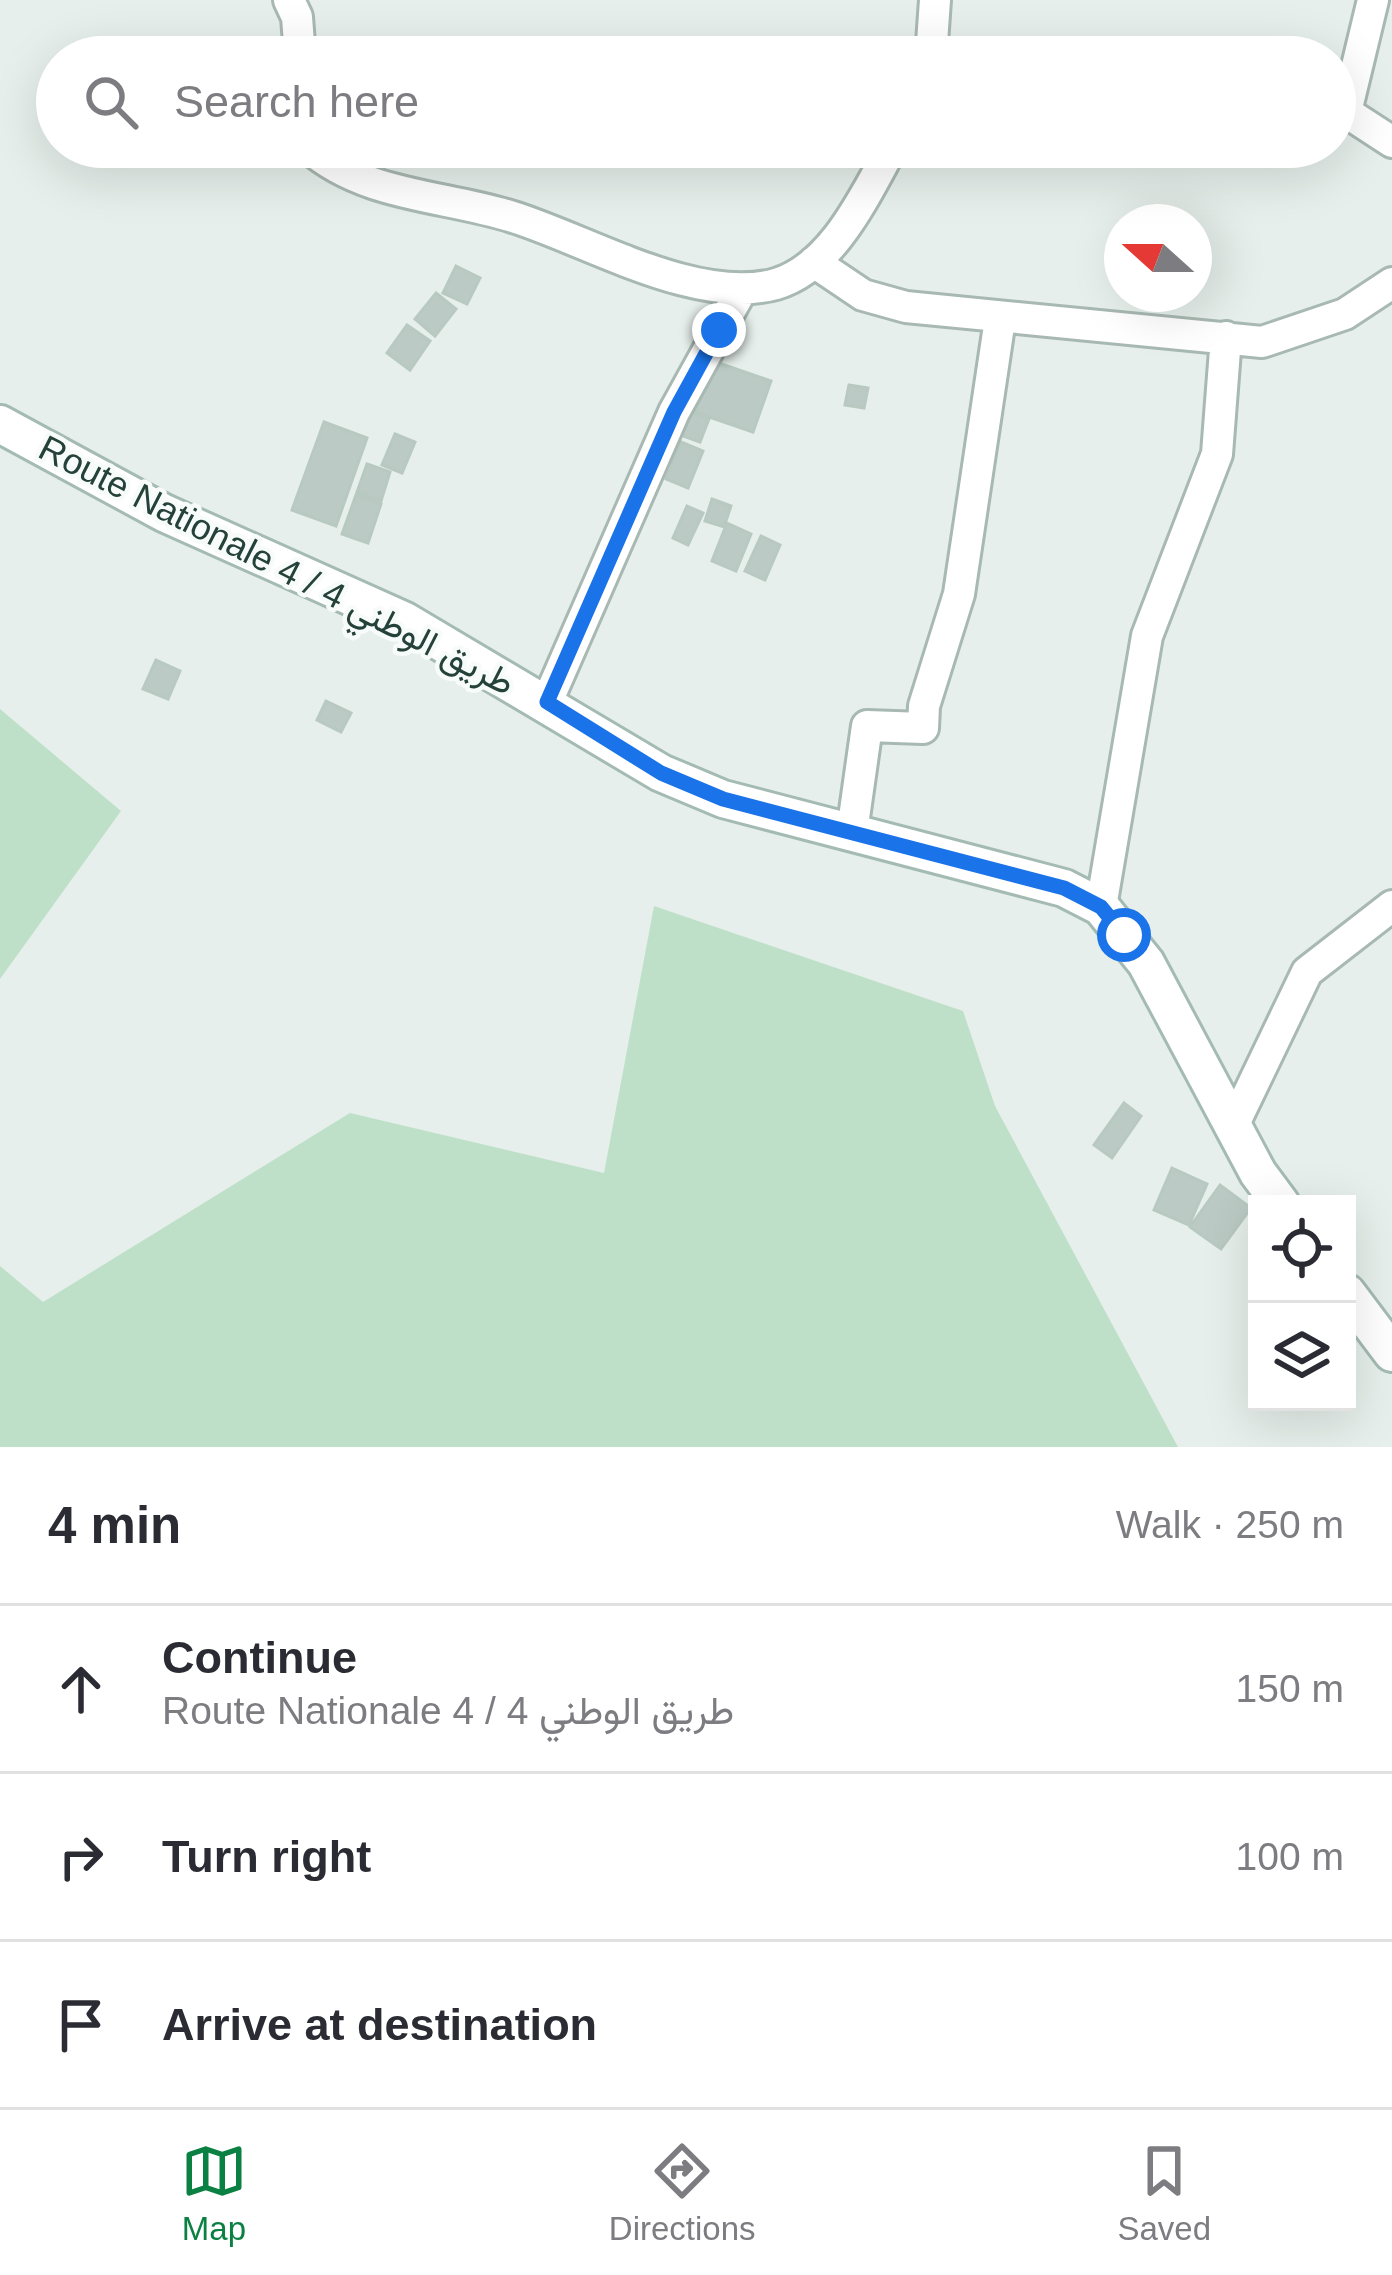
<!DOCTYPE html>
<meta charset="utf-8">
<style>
:root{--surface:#fff;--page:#f2f2f3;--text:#2b2b33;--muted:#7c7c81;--line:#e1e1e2;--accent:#0b8043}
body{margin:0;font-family:Arial,Vazirmatn,sans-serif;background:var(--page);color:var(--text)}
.controls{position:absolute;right:36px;bottom:36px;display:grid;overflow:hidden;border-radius:0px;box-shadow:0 12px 48px #0002}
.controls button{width:108px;height:108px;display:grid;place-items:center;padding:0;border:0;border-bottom:3px solid var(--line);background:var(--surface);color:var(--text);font:60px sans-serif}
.compass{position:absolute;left:1104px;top:204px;width:108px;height:108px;border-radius:50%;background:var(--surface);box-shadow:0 12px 48px #0002;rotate:291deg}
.stop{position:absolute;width:36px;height:36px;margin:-27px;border:9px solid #1a73e8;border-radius:50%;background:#fff}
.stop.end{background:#1a73e8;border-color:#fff;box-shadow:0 3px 12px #0008}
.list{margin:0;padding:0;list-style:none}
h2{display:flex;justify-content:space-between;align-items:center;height:156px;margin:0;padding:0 48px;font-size:51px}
h2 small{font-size:39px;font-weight:400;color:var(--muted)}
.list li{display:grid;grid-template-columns:78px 1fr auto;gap:36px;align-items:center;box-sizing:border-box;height:168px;padding:0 48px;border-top:3px solid var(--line)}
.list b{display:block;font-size:45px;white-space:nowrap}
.list p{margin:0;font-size:39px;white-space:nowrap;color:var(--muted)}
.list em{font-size:39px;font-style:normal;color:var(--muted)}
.icon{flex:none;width:66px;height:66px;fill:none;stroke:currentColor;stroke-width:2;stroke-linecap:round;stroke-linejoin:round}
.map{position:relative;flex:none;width:1392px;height:1447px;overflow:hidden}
.search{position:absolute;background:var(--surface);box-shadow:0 12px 48px #0002;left:36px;right:36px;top:36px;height:132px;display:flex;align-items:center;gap:30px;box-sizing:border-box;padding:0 42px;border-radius:66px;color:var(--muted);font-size:45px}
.sheet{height:660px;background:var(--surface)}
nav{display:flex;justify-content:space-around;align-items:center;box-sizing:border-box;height:168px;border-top:3px solid var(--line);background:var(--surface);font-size:33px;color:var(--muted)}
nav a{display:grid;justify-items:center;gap:6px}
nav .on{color:var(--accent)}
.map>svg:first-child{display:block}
.green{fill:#bfe0c8}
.building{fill:#bbcac4;stroke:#b8c9c2;stroke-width:3}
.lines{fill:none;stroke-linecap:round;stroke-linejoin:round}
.minor-casing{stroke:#a8b8b2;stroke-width:36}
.secondary-casing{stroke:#a4bbb3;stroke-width:42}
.minor{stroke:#fff;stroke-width:30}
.secondary{stroke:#fff;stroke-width:36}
.route{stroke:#1a73e8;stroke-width:15}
.labels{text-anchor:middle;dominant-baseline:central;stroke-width:9;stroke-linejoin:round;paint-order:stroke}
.street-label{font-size:36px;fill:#24423a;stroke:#f7fbf9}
</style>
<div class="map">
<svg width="1392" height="1447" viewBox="0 0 1392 1447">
<rect width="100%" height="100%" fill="#e6efeb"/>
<path class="green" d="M0 709 121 811 0 979Z
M654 906 963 1011 995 1106 1178 1447H0V1266L43 1302 350 1113 604 1173Z"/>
<path class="building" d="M456 266 480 278 467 304 443 293Z
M436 293 456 309 435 336 415 319Z
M407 325 430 341 410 370 387 353Z
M707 359 771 381 753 432 689 410Z
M849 385 868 388 864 408 845 405Z
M686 411 709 419 700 442 678 434Z
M324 422 367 438 336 526 292 510Z
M395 434 415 442 402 473 382 465Z
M681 442 703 451 688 488 666 479Z
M367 464 390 472 381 501 357 492Z
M356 495 381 504 368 543 342 534Z
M712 499 731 506 724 527 705 521Z
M687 506 703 513 688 545 673 538Z
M727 523 751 534 736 571 712 561Z
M761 536 780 545 765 580 745 571Z
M156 660 180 671 168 699 143 689Z
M326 701 351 713 341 732 317 720Z
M1124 1103 1141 1116 1112 1158 1094 1145Z
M1172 1168 1207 1184 1189 1225 1154 1210Z
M1220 1185 1251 1208 1221 1249 1190 1227Z"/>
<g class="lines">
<defs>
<path id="minor" d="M289 0 297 17 300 57
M1373 0 1346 112 1392 142
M931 57 935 0
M308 147C365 197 444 195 513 217 587 240 697 306 776 284 833 267 865 195 892 147
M814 262 863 295 906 307 1262 342 1345 314 1392 283
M547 702 674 412 742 289
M852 832 867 726 923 728 924 706 959 594 1000 319
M1101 907 1147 636 1217 454 1226 337
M1233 1126 1307 972 1392 906"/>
<path id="secondary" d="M0 424 164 513 405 621 661 773 723 799 1064 888 1101 907 1146 963 1258 1173 1281 1204
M1347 1293 1392 1353"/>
</defs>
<use href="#minor" class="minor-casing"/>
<use href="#secondary" class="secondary-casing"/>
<use href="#minor" class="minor"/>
<use href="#secondary" class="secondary"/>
</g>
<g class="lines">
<path class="route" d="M719 330 674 412 547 702 661 773 723 799 1064 888 1101 907 1124 935"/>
</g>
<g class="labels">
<g class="street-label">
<text transform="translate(277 565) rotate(27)">Route Nationale 4 / طريق الوطني 4</text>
</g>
</g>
</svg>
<div class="controls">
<button><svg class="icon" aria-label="locate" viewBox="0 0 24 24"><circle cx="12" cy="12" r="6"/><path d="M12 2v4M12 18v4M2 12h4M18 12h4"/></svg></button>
<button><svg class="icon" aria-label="layers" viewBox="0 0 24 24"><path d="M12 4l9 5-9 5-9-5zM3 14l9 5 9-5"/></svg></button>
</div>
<svg class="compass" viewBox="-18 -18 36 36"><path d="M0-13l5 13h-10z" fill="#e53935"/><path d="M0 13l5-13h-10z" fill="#7c7c81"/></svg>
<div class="stop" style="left:1124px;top:935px"></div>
<div class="stop end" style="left:719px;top:330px"></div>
<div class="search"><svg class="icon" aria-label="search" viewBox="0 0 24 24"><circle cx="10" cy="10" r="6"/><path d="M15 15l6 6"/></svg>Search here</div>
</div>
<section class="sheet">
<h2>4 min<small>Walk · 250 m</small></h2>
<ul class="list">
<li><svg class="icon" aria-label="ahead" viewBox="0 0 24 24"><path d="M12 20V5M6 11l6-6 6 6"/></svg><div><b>Continue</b><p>Route Nationale 4 / طريق الوطني 4</p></div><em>150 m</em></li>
<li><svg class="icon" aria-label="right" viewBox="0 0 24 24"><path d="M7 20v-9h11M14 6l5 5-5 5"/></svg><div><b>Turn right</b></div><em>100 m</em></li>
<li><svg class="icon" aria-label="arrive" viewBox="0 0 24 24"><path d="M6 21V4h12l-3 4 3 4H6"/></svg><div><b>Arrive at destination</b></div></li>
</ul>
</section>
<nav>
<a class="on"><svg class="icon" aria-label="map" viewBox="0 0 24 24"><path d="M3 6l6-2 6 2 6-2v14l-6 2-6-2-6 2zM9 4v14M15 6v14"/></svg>Map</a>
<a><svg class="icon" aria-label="directions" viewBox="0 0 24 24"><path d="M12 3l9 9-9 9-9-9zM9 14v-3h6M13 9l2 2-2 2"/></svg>Directions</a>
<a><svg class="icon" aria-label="saved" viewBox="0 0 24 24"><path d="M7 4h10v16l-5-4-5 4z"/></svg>Saved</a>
</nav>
